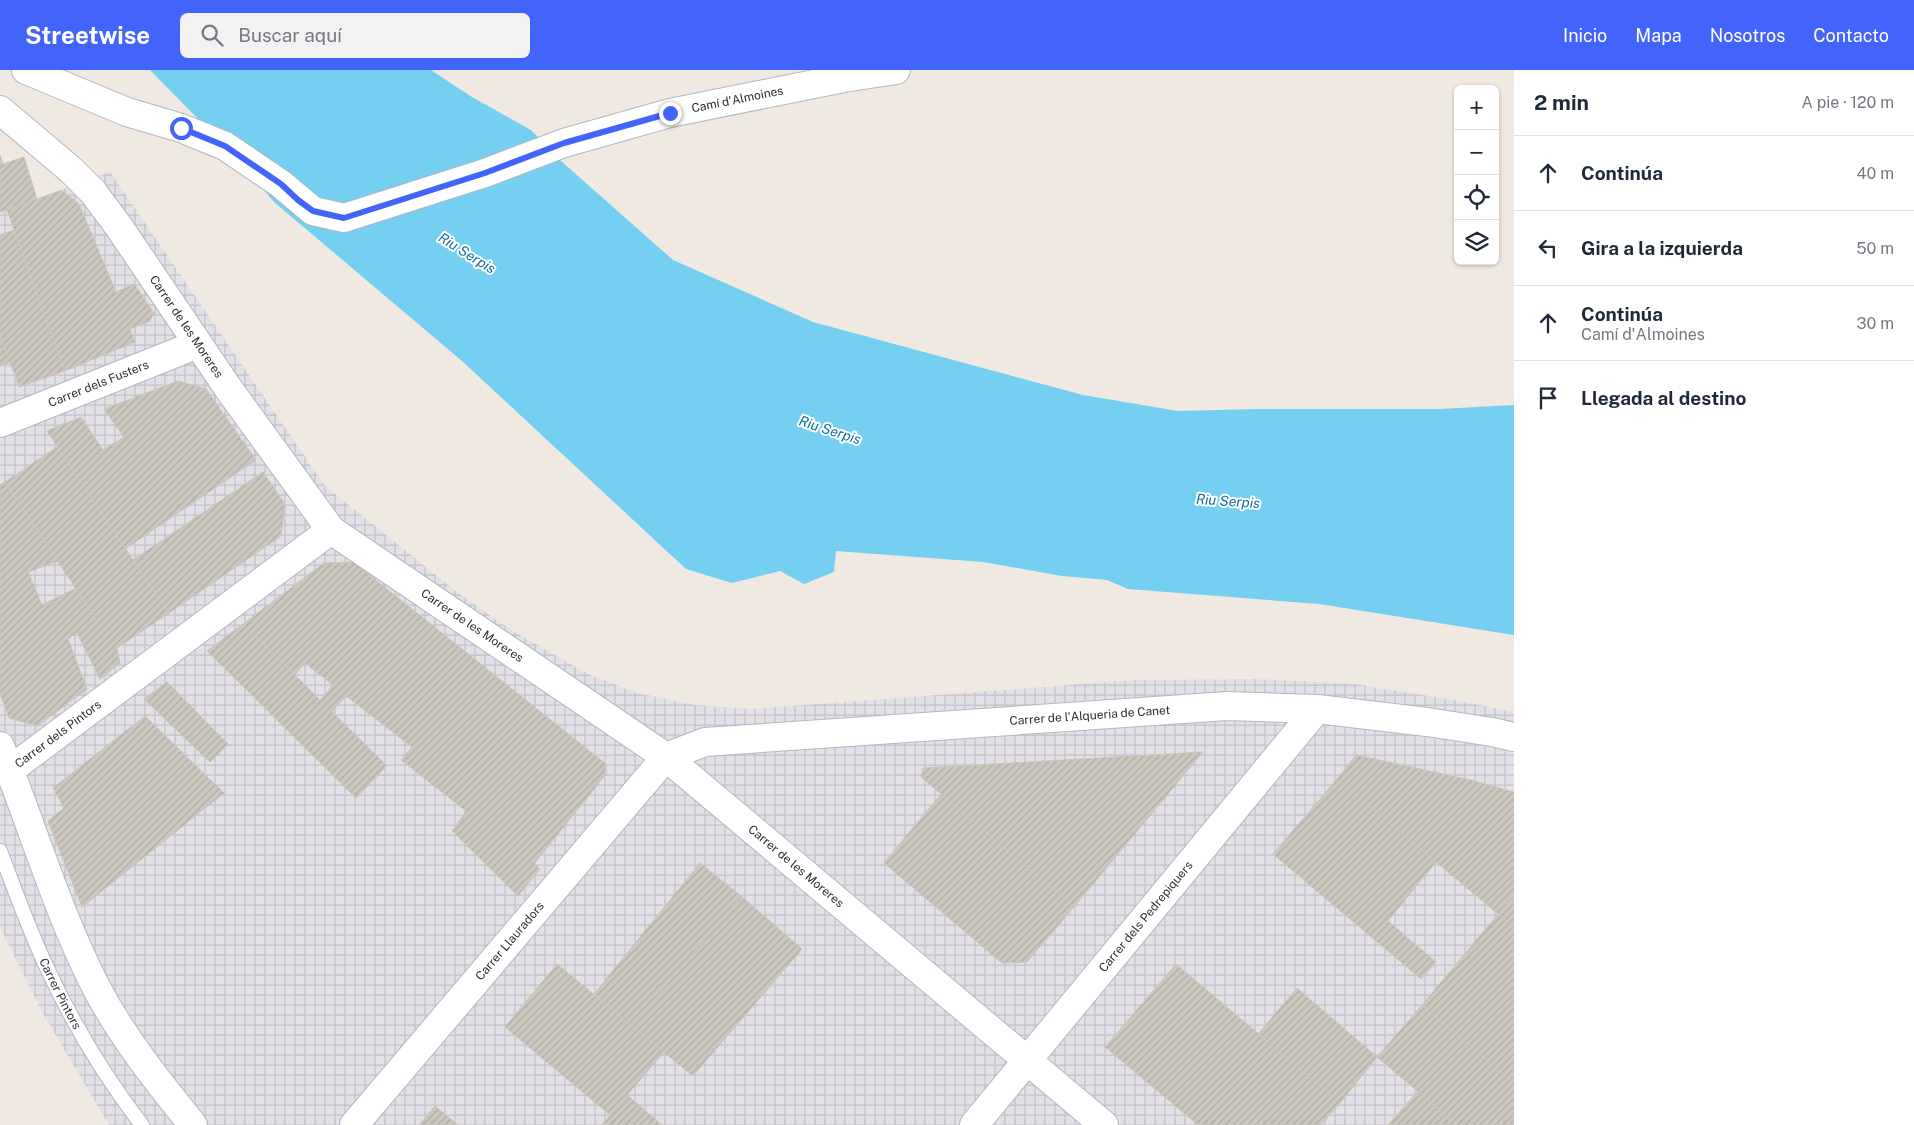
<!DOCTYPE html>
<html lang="es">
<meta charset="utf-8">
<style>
:root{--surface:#fff;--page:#f2f2f3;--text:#1f2937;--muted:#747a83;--line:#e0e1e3;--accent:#4264fb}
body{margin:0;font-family:"Public Sans",sans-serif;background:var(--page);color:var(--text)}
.controls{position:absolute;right:15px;top:15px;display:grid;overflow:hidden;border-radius:8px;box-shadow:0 1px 4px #0004}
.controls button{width:45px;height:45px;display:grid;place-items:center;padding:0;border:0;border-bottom:1px solid var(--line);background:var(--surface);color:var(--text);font:25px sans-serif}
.stop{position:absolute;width:15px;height:15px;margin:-11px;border:4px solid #4264fb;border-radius:50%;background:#fff}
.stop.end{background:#4264fb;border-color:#fff;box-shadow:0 1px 5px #0008}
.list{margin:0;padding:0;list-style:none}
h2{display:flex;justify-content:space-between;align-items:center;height:65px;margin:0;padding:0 20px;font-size:21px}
h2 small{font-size:16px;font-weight:400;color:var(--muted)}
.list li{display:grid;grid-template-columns:32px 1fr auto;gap:15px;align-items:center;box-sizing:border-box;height:75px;padding:0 20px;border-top:1px solid var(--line)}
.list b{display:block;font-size:19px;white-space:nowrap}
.list p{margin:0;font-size:16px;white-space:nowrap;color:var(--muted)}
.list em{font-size:16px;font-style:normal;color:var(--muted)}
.icon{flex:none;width:28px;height:28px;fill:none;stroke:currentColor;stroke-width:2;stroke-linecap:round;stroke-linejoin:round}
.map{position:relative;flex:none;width:1514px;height:1055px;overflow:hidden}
header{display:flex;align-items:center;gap:30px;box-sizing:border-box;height:70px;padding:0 25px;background:var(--accent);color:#fff}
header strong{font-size:24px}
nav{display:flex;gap:28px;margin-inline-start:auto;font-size:18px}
.search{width:350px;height:45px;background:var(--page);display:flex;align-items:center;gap:12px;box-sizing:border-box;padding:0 18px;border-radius:8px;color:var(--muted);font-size:19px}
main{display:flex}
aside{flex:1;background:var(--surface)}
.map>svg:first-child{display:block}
.industrial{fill:url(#industrial-grid)}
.water{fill:#75cff0}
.building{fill:url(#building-hatch);stroke:#cbc5ba}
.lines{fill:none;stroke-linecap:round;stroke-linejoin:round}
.service-casing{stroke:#b4b7c1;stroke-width:16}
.minor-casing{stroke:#b4b7c1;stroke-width:30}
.service{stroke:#fff;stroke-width:14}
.minor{stroke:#fff;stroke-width:28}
.route{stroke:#4264fb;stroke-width:6}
.labels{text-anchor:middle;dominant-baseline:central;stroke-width:4;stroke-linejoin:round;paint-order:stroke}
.street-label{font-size:12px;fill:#2e2e2e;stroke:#fff}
.water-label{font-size:14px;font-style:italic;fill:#0d6fa3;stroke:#fff}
</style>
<header>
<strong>Streetwise</strong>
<div class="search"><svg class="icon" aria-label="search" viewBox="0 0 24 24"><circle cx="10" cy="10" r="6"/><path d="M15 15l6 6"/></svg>Buscar aquí</div>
<nav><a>Inicio</a><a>Mapa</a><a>Nosotros</a><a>Contacto</a></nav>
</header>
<main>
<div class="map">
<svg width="1514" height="1055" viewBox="0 0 1514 1055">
<defs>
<pattern id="industrial-grid" width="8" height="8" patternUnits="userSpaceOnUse" patternTransform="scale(1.25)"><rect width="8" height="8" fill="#e3e1e8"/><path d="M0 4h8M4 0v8" fill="none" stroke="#c3c1c7"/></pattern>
<pattern id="building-hatch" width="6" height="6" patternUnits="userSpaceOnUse" patternTransform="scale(1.25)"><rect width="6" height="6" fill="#cbc7bf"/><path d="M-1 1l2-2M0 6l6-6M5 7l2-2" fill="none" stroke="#afaba4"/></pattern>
</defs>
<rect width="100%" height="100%" fill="#efe9e1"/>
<path class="industrial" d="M110 102 325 416 457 522 508 558 588 604 637 623 695 635 752 639 1136 610 1255 609 1355 614 1465 632 1514 642V1055H109L42 942 0 857V142Z"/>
<path class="water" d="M150 0H431L472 27 531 60 561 91 673 190 813 252 1083 325 1178 341 1257 339H1440L1514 335V565L1319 534 1128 519 1107 510 1062 506 983 492 836 481 834 502 804 514 780 501 732 513 686 499 462 291 274 132 213 59 202 53Z"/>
<path class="building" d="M0 85 3 94 24 87 37 129 0 142Z
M62 120 79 134 116 222 134 214 154 243 150 251 130 259 135 272 65 301 7 140Z
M14 160 65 301 19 317 0 265V165Z
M0 265 10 292 0 296Z
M178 311 206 319 256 390 125 479 47 361 81 347 103 380 124 367 104 339Z
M57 377 169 543 117 578 120 593 100 609 77 563 96 549 5 412Z
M263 402 285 434 281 466 169 543 133 490Z
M5 412 58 491 28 502 42 535 76 518 96 549 68 569 87 619 37 656 9 648 0 624V415Z
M353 492 606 694V704L534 794 540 799 518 826 452 761 466 741 401 690 412 677 346 626 332 642 320 630 333 615 305 593 295 605 243 554 324 493Z
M243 554 387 696 356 728 207 581Z
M167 612 228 674 210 692 144 629Z
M145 646 224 723 82 837 48 751 64 738 53 718Z
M1203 682 1074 837 921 707 923 698Z
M1356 685 1471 710 1514 722V825L1498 844 1337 709Z
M1337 709 1436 792 1388 851 1436 892 1421 909 1273 784Z
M941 724 1074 837 1027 892 1002 893 884 793Z
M700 793 741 826 632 956 594 924Z
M1514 825V858L1498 844Z
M741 826 802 879 693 1006 632 956Z
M1498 844 1514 858V1013L1422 935Z
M557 894 664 982 610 1045 505 957Z
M1176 894 1340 1033 1321 1055H1198L1105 977Z
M1297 918 1377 987 1340 1033 1258 964Z
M1422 935 1514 1013V1055H1457L1377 987Z
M1418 1021 1457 1055H1388Z
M627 1025 662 1055H602Z
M435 1036 458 1055H419Z"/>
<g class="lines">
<defs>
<g id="service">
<path id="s1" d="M0 781C15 820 29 860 47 898 73 954 105 1007 142 1055"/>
</g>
<g id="minor">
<path id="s2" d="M26 0 127 42 181 58 225 76 281 114 313 141 344 148 485 103 564 73 670 43 844 8 896 0"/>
<path id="s3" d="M0 40 71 100 93 122 119 157 228 318 331 460 666 687 1104 1055"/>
<path id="s4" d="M0 353 198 274"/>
<path d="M0 676C33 757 57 842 97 919 123 968 158 1012 193 1055"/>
<path id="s5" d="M10 700 331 460"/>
<path id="s6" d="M354 1055 666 687 705 672 1227 636 1317 639 1427 652 1492 662 1514 667"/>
<path id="s7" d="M974 1055 1317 639"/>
</g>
</defs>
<use href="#service" class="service-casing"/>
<use href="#minor" class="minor-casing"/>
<use href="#service" class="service"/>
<use href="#minor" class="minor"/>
</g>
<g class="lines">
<path class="route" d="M181 58 225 76 281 114 298 130 313 141 344 148 485 103 564 73 670 43"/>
</g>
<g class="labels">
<g class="street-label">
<text stroke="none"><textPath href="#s2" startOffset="766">Camí d'Almoines</textPath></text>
<text stroke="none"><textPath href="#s3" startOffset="288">Carrer de les Moreres</textPath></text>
<text stroke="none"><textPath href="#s4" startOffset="106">Carrer dels Fusters</textPath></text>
<text stroke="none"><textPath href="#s3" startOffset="708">Carrer de les Moreres</textPath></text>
<text stroke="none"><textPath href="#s6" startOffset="910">Carrer de l'Alqueria de Canet</textPath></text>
<text stroke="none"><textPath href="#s5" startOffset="60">Carrer dels Pintors</textPath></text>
<text stroke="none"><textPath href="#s3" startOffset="1112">Carrer de les Moreres</textPath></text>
<text stroke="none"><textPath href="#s7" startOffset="270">Carrer dels Pedrepiquers</textPath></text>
<text stroke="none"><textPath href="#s6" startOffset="241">Carrer Llauradors</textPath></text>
<text stroke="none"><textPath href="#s1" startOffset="155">Carrer Pintors</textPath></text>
</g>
<g class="water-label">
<text transform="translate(467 183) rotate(32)">Riu Serpis</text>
<text transform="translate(830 360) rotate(18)">Riu Serpis</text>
<text transform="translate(1228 431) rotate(4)">Riu Serpis</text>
</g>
</g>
</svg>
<div class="controls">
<button>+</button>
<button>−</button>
<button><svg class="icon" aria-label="locate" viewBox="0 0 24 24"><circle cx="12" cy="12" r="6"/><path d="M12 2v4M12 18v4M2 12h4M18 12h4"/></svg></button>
<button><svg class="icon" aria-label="layers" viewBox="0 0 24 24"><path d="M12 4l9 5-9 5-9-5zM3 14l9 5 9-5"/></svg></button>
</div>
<div class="stop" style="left:181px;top:58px"></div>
<div class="stop end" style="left:670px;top:43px"></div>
</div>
<aside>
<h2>2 min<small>A pie · 120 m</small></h2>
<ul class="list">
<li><svg class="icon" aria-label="ahead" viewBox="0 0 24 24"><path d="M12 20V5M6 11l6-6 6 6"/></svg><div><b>Continúa</b></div><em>40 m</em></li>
<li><svg class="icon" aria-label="left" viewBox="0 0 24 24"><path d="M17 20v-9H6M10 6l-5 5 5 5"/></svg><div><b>Gira a la izquierda</b></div><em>50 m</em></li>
<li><svg class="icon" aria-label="ahead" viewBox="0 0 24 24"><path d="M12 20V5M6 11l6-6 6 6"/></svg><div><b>Continúa</b><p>Camí d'Almoines</p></div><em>30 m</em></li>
<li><svg class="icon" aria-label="arrive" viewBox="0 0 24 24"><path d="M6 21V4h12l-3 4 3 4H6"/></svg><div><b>Llegada al destino</b></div></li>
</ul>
</aside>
</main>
